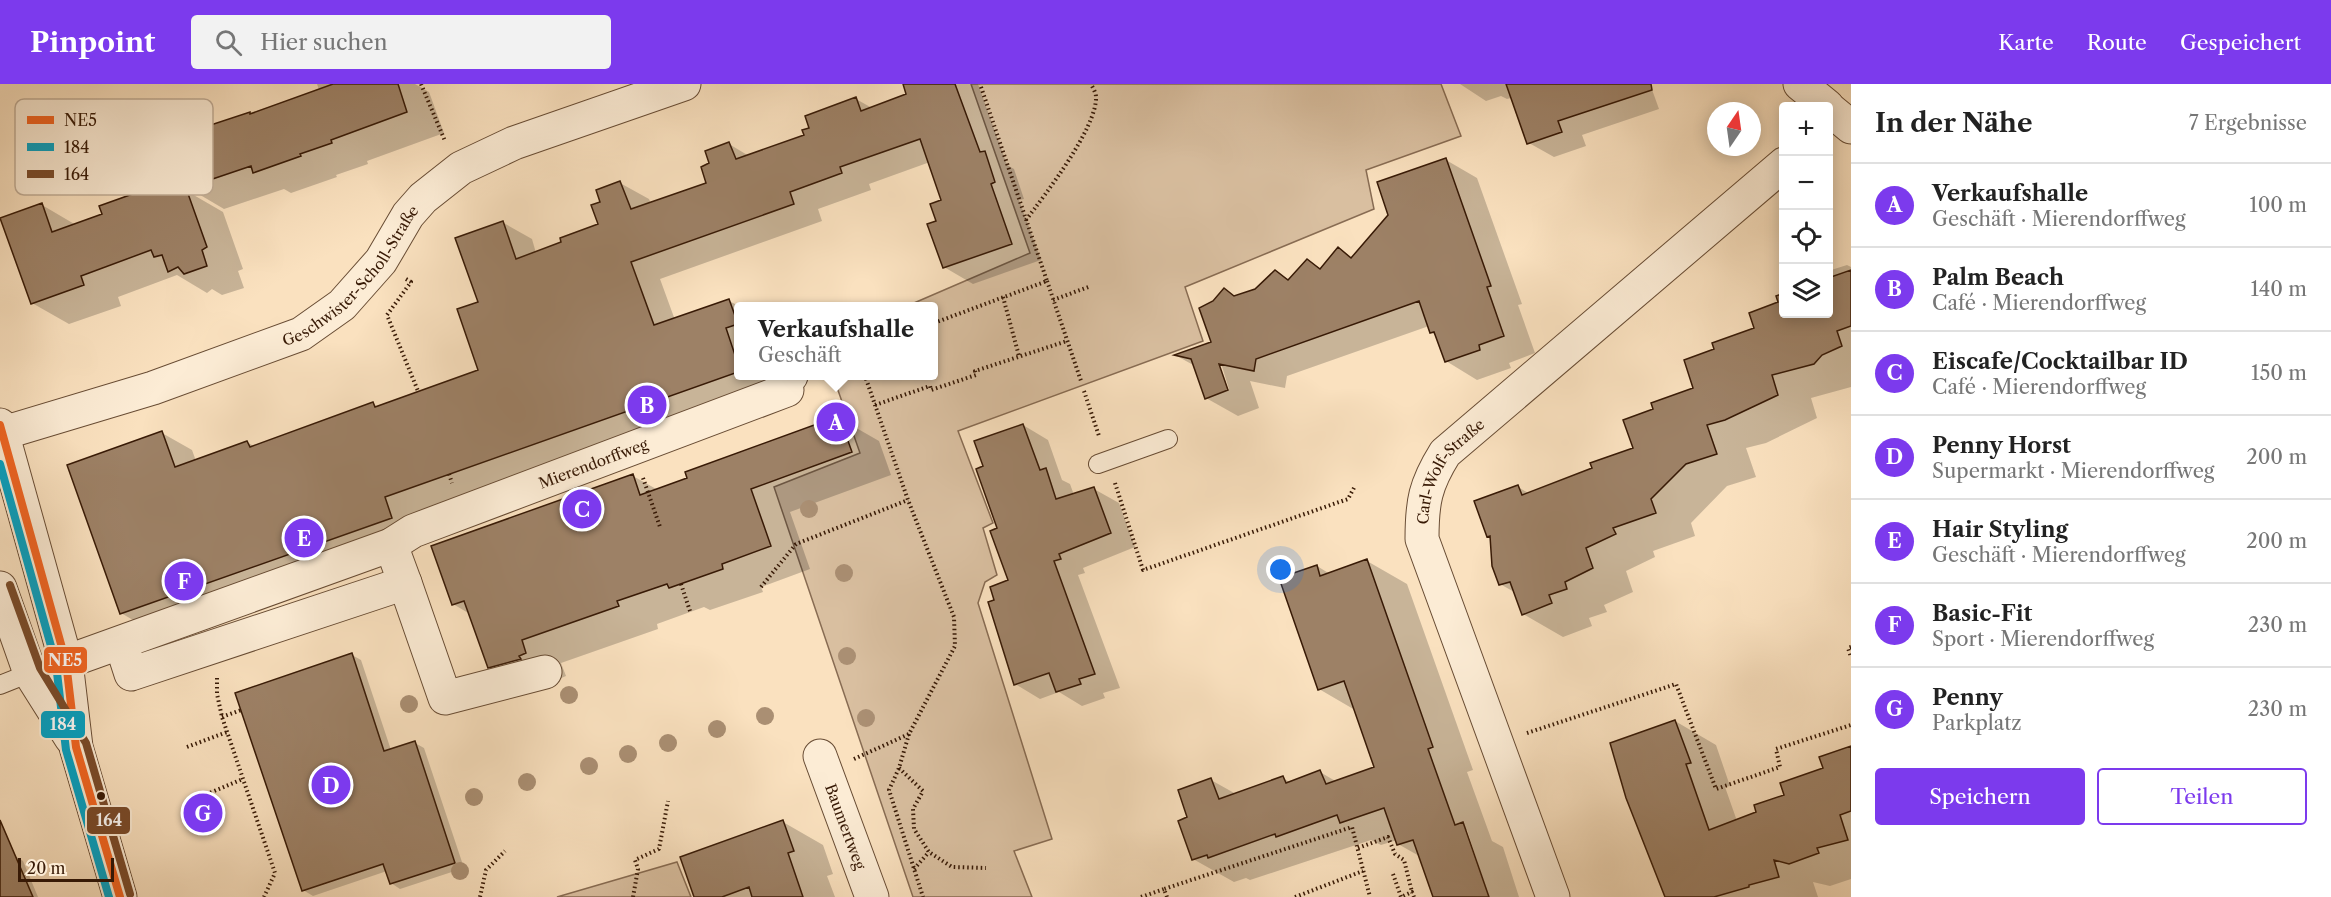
<!DOCTYPE html>
<html lang="de">
<meta charset="utf-8">
<style>
:root{--surface:#fff;--page:#f2f2f2;--text:#222;--muted:#767676;--line:#e0e0e0;--accent:#7c3aed}
body{margin:0;font-family:"Libre Caslon Text",serif;background:var(--page);color:var(--text)}
.controls{position:absolute;right:18px;top:18px;display:grid;overflow:hidden;border-radius:6px;box-shadow:0 3px 15px #0003}
.controls button{width:54px;height:54px;display:grid;place-items:center;padding:0;border:0;border-bottom:2px solid var(--line);background:var(--surface);color:var(--text);font:30px sans-serif}
.compass{position:absolute;left:1707px;top:18px;width:54px;height:54px;border-radius:50%;background:var(--surface);box-shadow:0 3px 15px #0003;rotate:13deg}
.scale{position:absolute;left:18px;bottom:15px;width:96px;box-sizing:border-box;padding-left:6px;border:3px solid #381a06;border-top:0;font-size:16px;line-height:21px;white-space:nowrap;color:#381a06;-webkit-text-stroke:4px #fcecd5;paint-order:stroke}
.you{position:absolute;left:1281px;top:486px;width:21px;height:21px;margin:-15px;border:4px solid #fff;border-radius:50%;background:#1a73e8;box-shadow:0 0 0 9px #1a73e833}
.badge{display:grid;place-items:center;width:39px;height:39px;border-radius:50%;background:var(--accent);color:#fff;font-size:20px;font-weight:700}
.pin{position:absolute;translate:-50% -50%;border:3px solid #fff;box-shadow:0 2px 6px #0006}
.popup{position:absolute;left:734px;top:218px;width:204px;height:78px;box-sizing:border-box;display:grid;place-content:center;border-radius:6px;background:var(--surface);filter:drop-shadow(0 2px 4px #0005);font-size:20px;white-space:nowrap;color:var(--muted)}
.popup b{font-size:22px;color:var(--text)}
.popup::after{content:'';position:absolute;left:50%;top:100%;margin-left:-12px;border:12px solid transparent;border-top-color:var(--surface)}
.list{margin:0;padding:0;list-style:none}
h2{display:flex;justify-content:space-between;align-items:center;height:78px;margin:0;padding:0 24px;font-size:26px}
h2 small{font-size:20px;font-weight:400;color:var(--muted)}
.list li{display:grid;grid-template-columns:39px 1fr auto;gap:18px;align-items:center;box-sizing:border-box;height:84px;padding:0 24px;border-top:2px solid var(--line)}
.list b{display:block;font-size:22px;white-space:nowrap}
.list p{margin:0;font-size:20px;white-space:nowrap;color:var(--muted)}
.list em{font-size:20px;font-style:normal;color:var(--muted)}
.actions{display:flex;gap:12px;padding:18px 24px}
.actions a{flex:1;padding:14px 0;border:2px solid var(--accent);border-radius:6px;text-align:center;font-size:21px;color:var(--accent)}
.actions .main{background:var(--accent);color:#fff}
.icon{flex:none;width:33px;height:33px;fill:none;stroke:currentColor;stroke-width:2;stroke-linecap:round;stroke-linejoin:round}
.map{position:relative;flex:none;width:1851px;height:813px;overflow:hidden}
header{display:flex;align-items:center;gap:36px;box-sizing:border-box;height:84px;padding:0 30px;background:var(--accent);color:#fff}
header strong{font-size:28px}
nav{display:flex;gap:33px;margin-inline-start:auto;font-size:21px}
.search{width:420px;height:54px;background:var(--page);display:flex;align-items:center;gap:15px;box-sizing:border-box;padding:0 21px;border-radius:6px;color:var(--muted);font-size:22px}
main{display:flex}
aside{flex:1;background:var(--surface)}
.map>svg:first-child{display:block}
.green{fill:#d9bfa0;stroke:#886c53;stroke-width:1.5}
.shadow{fill:#0003;fill-rule:evenodd}
.building{fill:#9d8166;stroke:#381a06;stroke-width:1.5}
.lines{fill:none;stroke-linecap:round;stroke-linejoin:round}
.lane-casing{stroke:#684c34;stroke-width:20}
.street-casing{stroke:#684c34;stroke-width:35}
.path{stroke:#381a06;stroke-width:4;stroke-dasharray:1.5 3;stroke-linecap:butt}
.lane{stroke:#fcecd5;stroke-width:18}
.street{stroke:#fcecd5;stroke-width:33}
.bus-1-casing{stroke:#fcecd5;stroke-width:12}
.bus-2-casing{stroke:#fcecd5;stroke-width:12}
.bus-3-casing{stroke:#fcecd5;stroke-width:12}
.bus-1{stroke:#f26522;stroke-width:8}
.bus-2{stroke:#03a2c4;stroke-width:8}
.bus-3{stroke:#7a4b2a;stroke-width:8}
.tree{fill:#aa8f73}
.bus-dot{fill:#381a06;stroke:#fcecd5;stroke-width:2}
.labels{text-anchor:middle;dominant-baseline:central;stroke-width:4.5;stroke-linejoin:round;paint-order:stroke}
.street-label{font-size:15px;fill:#381a06;stroke:#fcecd5}
.key{fill:#fcecd5;stroke:#c1ad97;stroke-width:1.5}
.key-label{font-size:16px;fill:#381a06}
.line-badge{stroke:#fcecd5;stroke-width:2}
.badge-label{font-size:16px;text-anchor:middle;font-weight:bold;fill:#fff}
</style>
<header>
<strong>Pinpoint</strong>
<div class="search"><svg class="icon" aria-label="search" viewBox="0 0 24 24"><circle cx="10" cy="10" r="6"/><path d="M15 15l6 6"/></svg>Hier suchen</div>
<nav><a>Karte</a><a>Route</a><a>Gespeichert</a></nav>
</header>
<main>
<div class="map">
<svg width="1851" height="813" viewBox="0 0 1851 813">
<rect width="100%" height="100%" fill="#fae1bf"/>
<filter id="stains"><feTurbulence type="fractalNoise" baseFrequency=".00333" numOctaves="4"/><feColorMatrix values="0 0 0 0 .2 0 0 0 0 .09 0 0 0 0 .02 0 0 0 .5 -.17"/></filter>
<radialGradient id="worn" r=".72"><stop offset=".6" stop-color="#630" stop-opacity="0"/><stop offset="1" stop-color="#630" stop-opacity=".3"/></radialGradient>
<path class="green" d="M971 0H1441L1461 52 1366 86 1374 125 1185 203 1203 257 958 347 993 439 983 444 997 491 985 498 978 519 1052 755 1014 767 1032 813H913L774 403 860 369 833 292H934V222H907L1030 169Z
M677 778 691 813H557Z"/>
<path class="shadow" d="M317 0H415L429 8 444 49 367 77 368 80 336 91 337 93 291 109 284 105 224 125 185 102V106L223 128 243 185 238 187 244 204 222 211 212 205 207 209 177 191 118 213 121 222 69 240 32 219 42 121 76 141 104 131 157 103 143 65 319 6Z
M904 0H978L1007 81 1014 85 1024 115 1019 116 1041 176 973 200 944 183 938 138 943 117 930 78 869 100 871 106 818 125 822 137 660 195 675 236 729 217 739 222 738 292H765L770 304 420 450 150 546 121 529 162 349 192 366 196 377 247 358 255 363 373 320 378 323 480 287V219L502 138 532 155 536 169 600 141 602 119 620 99 649 115 651 120 708 99 711 80 729 60 749 72 806 52 856 15 872 24 908 11Z
M1460 0H1650L1659 25 1582 51 1586 62 1554 73 1529 59 1511 14 1507 15 1501 12 1486 17Z
M1446 76 1477 94 1522 220 1518 221 1535 269 1509 279 1511 284 1477 296 1446 277 1437 252 1431 248 1429 242 1287 292 1285 304 1250 297 1259 324 1238 332 1206 314 1195 282 1177 272 1213 259 1214 218 1225 206 1236 213 1256 206 1275 188 1290 196 1307 177 1322 185 1339 165 1353 174ZM1221 279 1229 305 1227 306 1218 280Z
M1847 181 1851 183V303L1811 314 1817 334 1766 359 1746 364 1756 393 1727 402 1691 439 1695 452 1653 467 1655 473 1626 487 1633 508 1604 521 1607 528 1589 534 1592 542 1563 553 1523 530 1516 509 1500 500 1492 454 1488 452 1518 403 1530 410 1594 385 1635 365 1655 326 1695 305 1715 266 1784 230H1828V187Z
M839 334 879 357 891 391 790 428 810 485 761 503 763 508 710 526 704 523 657 540 658 545 561 579 566 592 559 595 560 598 529 606 489 583 470 530 453 520 633 392 658 406Z
M1023 341 1048 356 1062 396 1070 400 1074 411 1094 405 1119 419 1135 463 1083 484 1085 489 1078 491 1120 604 1103 609 1105 614 1082 622 1059 608 1040 615 1015 600 996 517 1010 497 985 383Z
M1367 477 1407 500 1473 686 1467 688 1492 757 1503 763 1519 813H1489L1467 746H1464L1486 813H1435L1421 773 1398 760 1397 756 1381 761 1371 756 1250 796 1246 794 1234 798 1193 775 1189 734 1211 696 1236 710 1283 694 1291 699 1320 688 1337 698 1375 684 1355 626 1319 605 1317 482 1330 490Z
M352 571 361 576 391 666 415 659 424 664 464 784 400 805 391 799 387 787 313 812 303 806Z
M1675 637 1716 661 1730 702 1725 703 1737 737 1758 729 1786 711 1851 663V795L1830 802 1813 798 1818 813H1667Z
M783 738 823 761 833 790 827 792 835 813H695Z
M15 772 23 777 38 813H0V778Z"/>
<path class="building" d="M333 0H398L407 28 331 56 332 59 300 70 301 72 253 89 251 82 186 104 207 163 202 166 207 182 184 190 178 183 168 188 162 171 154 173 151 166 81 192 84 201 31 220 0 134 42 119 52 148 102 130 99 122 155 102 141 64 250 28V30Z
M903 0H955L980 68 985 67 995 98 991 100 1012 160 943 184 927 140 936 137 930 120 941 116 920 55 840 83 842 89 790 108 794 120 631 178 654 241 729 215 738 240 726 244 738 280V288L385 413 392 434 120 530 67 381 162 347 175 383 247 357 250 363 373 318 375 323 478 286 457 225 478 218 455 154 503 137 516 175 561 158 560 154 598 140 591 121 600 118 596 106 620 97 631 125 706 99 701 83 709 79 705 67 729 58 736 75 804 51 802 46 809 44 805 32 856 13 861 27 906 10Z
M1506 0H1651L1652 6 1558 37 1562 48 1527 60Z
M1446 74 1491 202 1487 203 1504 252 1479 261 1480 266 1445 278 1434 248 1430 249 1419 217 1256 275 1254 287 1219 280 1228 306 1205 315 1191 275 1174 271 1211 258 1199 224 1213 217 1224 204 1234 212 1255 205 1275 186 1288 196 1307 175 1320 185 1338 163 1351 174 1388 131 1377 98Z
M1851 186V242L1837 247 1842 262 1822 271 1814 280 1772 291 1778 311 1725 336 1707 341 1717 370 1686 380 1651 415 1656 429 1613 444 1616 450 1586 464 1593 484 1565 498 1567 505 1549 511 1552 519 1522 531 1510 498 1499 501 1492 482 1490 452 1487 453 1474 417 1518 401 1522 411 1592 384 1590 379 1633 364 1623 336 1653 325 1651 319 1693 304 1684 276 1714 265 1712 259 1754 244 1749 229 1778 218 1776 212 1784 209V230H1828V194Z
M839 332 852 368 751 405 771 462 722 480 723 485 669 504 667 500 617 517 619 522 522 556 526 569 519 572 521 575 488 584 464 517 452 521 431 462 633 390 640 411 687 394 685 388Z
M1023 340 1040 386 1046 384 1056 415 1094 403 1111 449 1059 470 1061 475 1054 477 1095 590 1079 595 1081 600 1056 608 1049 589 1014 601 988 518 994 516 990 503 1008 496 990 447 997 444 976 385 983 382 974 357Z
M1367 475 1433 663 1428 665 1455 741 1463 738 1489 813H1433L1413 756 1397 761 1384 724 1340 739 1337 731 1276 753 1275 750 1208 774 1207 771 1192 776 1178 737 1187 733 1178 706 1211 694 1219 715 1283 692 1286 699 1320 686 1326 700 1374 683 1344 597 1318 606 1279 494 1317 481 1320 492Z
M352 569 384 667 415 657 455 779 390 800 383 780 302 807 235 609Z
M1675 636 1691 679 1686 680 1709 746 1756 728 1754 721 1784 711 1780 699 1823 684 1819 673 1851 662V727L1840 731 1848 756 1817 764 1819 769 1789 780 1774 776 1779 793 1749 801V803L1714 813H1665L1626 714 1610 659Z
M0 736 33 813H0Z
M783 736 794 767 788 769 803 813H752L749 803 722 813H694L680 773Z"/>
<g class="lines">
<defs>
<path id="lane" d="M1098 380 1168 355
M0 601 30 589"/>
<g id="street">
<path d="M1800 0 1827 22"/>
<path d="M1828 24 1851 43"/>
<path d="M0 341 66 578 76 663 120 813"/>
<path id="s1" d="M0 350 153 304 301 250 342 221 381 177 408 131 423 114 461 84 514 59 684 0"/>
<path d="M405 499 445 614 545 588"/>
<path d="M0 504 30 589 71 654"/>
<path d="M121 559 131 590 405 499 391 461"/>
<path id="s2" d="M66 578 391 461 413 447 787 306 782 295 791 292"/>
<path id="s3" d="M820 672 872 813"/>
<path id="s4" d="M1553 813 1422 455C1422 418 1425 401 1445 369L1784 80"/>
</g>
</defs>
<use href="#lane" class="lane-casing"/>
<use href="#street" class="street-casing"/>
<path class="path" d="M421 0 445 57
M1026 136C1044 112 1097 44 1096 13 1096 9 1093 4 1091 0
M406 195 411 198 387 231 418 307
M1047 197 1081 297
M1003 213 1019 272
M1053 216 1091 202
M934 239 1047 197 980 0
M1084 307 1099 352
M875 321 930 302 931 306 976 291 975 287 1067 257
M449 390 452 399
M643 394 660 443
M1115 399 1143 486 1348 415 1355 402
M681 500 690 527
M761 503 796 460 908 416
M1851 563 1848 564 1851 573
M217 594V610L222 633 275 789 264 813
M222 633 241 626
M1527 649 1676 600 1716 705 1780 683 1776 665 1851 641
M909 650 899 684 889 706 923 813
M187 663 227 648
M854 675 909 650 955 562 954 533 908 416 865 292
M899 684 923 707 913 725 914 745 929 768 952 783 986 784
M202 712 243 695
M1358 764 1388 753 1395 770 1404 776 1412 808
M914 785 929 768
M1393 790 1401 813 1412 808 1414 813
M480 813 486 786 505 767
M633 813 638 785 635 776 659 765 668 717
M1141 813 1164 805
M1167 813 1164 805 1352 743 1370 813
M1295 813 1363 787"/>
<use href="#lane" class="lane"/>
<use href="#street" class="street"/>
<defs>
<path id="bus-1" d="M0 341 66 578 76 663 120 813"/>
<path id="bus-2" d="M0 380 56 580 66 666 109 813"/>
<path id="bus-3" d="M10 501 40 584 86 659 130 810"/>
</defs>
<use href="#bus-1" class="bus-1-casing"/>
<use href="#bus-2" class="bus-2-casing"/>
<use href="#bus-3" class="bus-3-casing"/>
<use href="#bus-1" class="bus-1"/>
<use href="#bus-2" class="bus-2"/>
<use href="#bus-3" class="bus-3"/>
</g>
<g class="tree">
<circle cx="809" cy="425" r="9"/>
<circle cx="844" cy="489" r="9"/>
<circle cx="847" cy="572" r="9"/>
<circle cx="569" cy="611" r="9"/>
<circle cx="409" cy="620" r="9"/>
<circle cx="765" cy="632" r="9"/>
<circle cx="866" cy="634" r="9"/>
<circle cx="717" cy="645" r="9"/>
<circle cx="668" cy="659" r="9"/>
<circle cx="628" cy="670" r="9"/>
<circle cx="589" cy="682" r="9"/>
<circle cx="527" cy="698" r="9"/>
<circle cx="474" cy="713" r="9"/>
<circle cx="460" cy="787" r="9"/>
</g>
<circle class="bus-dot" cx="101" cy="712" r="5"/>
<g class="labels">
<g class="street-label">
<text stroke="none"><textPath href="#s1" startOffset="394">Geschwister-Scholl-Straße</textPath></text>
<text stroke="none"><textPath href="#s2" startOffset="564">Mierendorffweg</textPath></text>
<text stroke="none"><textPath href="#s4" startOffset="458">Carl-Wolf-Straße</textPath></text>
<text stroke="none"><textPath href="#s3" startOffset="75">Baumertweg</textPath></text>
</g>
</g>
<rect x="15" y="15" width="198" height="96" rx="9" class="key"/>
<rect x="27" y="32" width="27" height="8" fill="#f26522"/>
<rect x="27" y="59" width="27" height="8" fill="#03a2c4"/>
<rect x="27" y="86" width="27" height="8" fill="#7a4b2a"/>
<g class="key-label">
<text x="64" y="42">NE5</text>
<text x="64" y="69">184</text>
<text x="64" y="96">164</text>
</g>
<g class="line-badge">
<rect x="43" y="562" width="45" height="28" rx="6" fill="#f26522"/>
<rect x="40" y="626" width="46" height="29" rx="6" fill="#03a2c4"/>
<rect x="86" y="722" width="45" height="29" rx="6" fill="#7a4b2a"/>
</g>
<g class="badge-label">
<text x="65" y="582">NE5</text>
<text x="63" y="646">184</text>
<text x="109" y="742">164</text>
</g>
<rect width="100%" height="100%" filter="url(#stains)"/>
<rect width="100%" height="100%" fill="url(#worn)"/>
</svg>
<div class="controls">
<button>+</button>
<button>−</button>
<button><svg class="icon" aria-label="locate" viewBox="0 0 24 24"><circle cx="12" cy="12" r="6"/><path d="M12 2v4M12 18v4M2 12h4M18 12h4"/></svg></button>
<button><svg class="icon" aria-label="layers" viewBox="0 0 24 24"><path d="M12 4l9 5-9 5-9-5zM3 14l9 5 9-5"/></svg></button>
</div>
<svg class="compass" viewBox="-18 -18 36 36"><path d="M0-13l5 13h-10z" fill="#e53935"/><path d="M0 13l5-13h-10z" fill="#767676"/></svg>
<div class="scale">20 m</div>
<div class="you"></div>
<div class="pin badge" style="left:836px;top:338px">A</div>
<div class="popup"><b>Verkaufshalle</b>Geschäft</div>
<div class="pin badge" style="left:647px;top:321px">B</div>
<div class="pin badge" style="left:582px;top:425px">C</div>
<div class="pin badge" style="left:331px;top:701px">D</div>
<div class="pin badge" style="left:304px;top:454px">E</div>
<div class="pin badge" style="left:184px;top:497px">F</div>
<div class="pin badge" style="left:203px;top:729px">G</div>
</div>
<aside>
<h2>In der Nähe<small>7 Ergebnisse</small></h2>
<ul class="list">
<li><span class="badge">A</span><div><b>Verkaufshalle</b><p>Geschäft · Mierendorffweg</p></div><em>100 m</em></li>
<li><span class="badge">B</span><div><b>Palm Beach</b><p>Café · Mierendorffweg</p></div><em>140 m</em></li>
<li><span class="badge">C</span><div><b>Eiscafe/Cocktailbar ID</b><p>Café · Mierendorffweg</p></div><em>150 m</em></li>
<li><span class="badge">D</span><div><b>Penny Horst</b><p>Supermarkt · Mierendorffweg</p></div><em>200 m</em></li>
<li><span class="badge">E</span><div><b>Hair Styling</b><p>Geschäft · Mierendorffweg</p></div><em>200 m</em></li>
<li><span class="badge">F</span><div><b>Basic-Fit</b><p>Sport · Mierendorffweg</p></div><em>230 m</em></li>
<li><span class="badge">G</span><div><b>Penny</b><p>Parkplatz</p></div><em>230 m</em></li>
</ul>
<div class="actions"><a class="main">Speichern</a><a>Teilen</a></div>
</aside>
</main>
